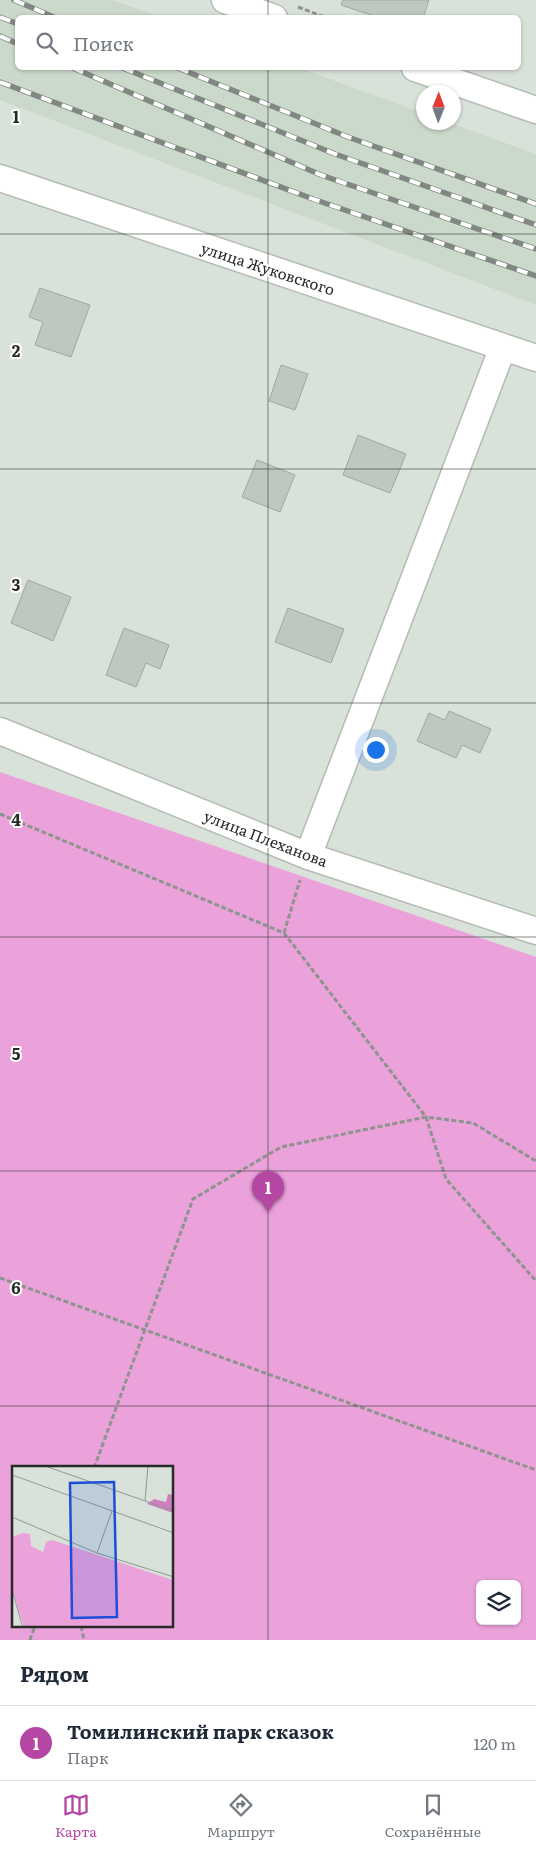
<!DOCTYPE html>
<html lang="ru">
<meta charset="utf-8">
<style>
:root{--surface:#fff;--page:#f6f6f7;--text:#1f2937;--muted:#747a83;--line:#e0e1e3;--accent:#b546a3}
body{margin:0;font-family:Literata,serif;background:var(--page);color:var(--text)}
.controls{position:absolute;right:15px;bottom:15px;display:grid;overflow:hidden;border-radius:8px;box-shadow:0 1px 4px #0004}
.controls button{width:45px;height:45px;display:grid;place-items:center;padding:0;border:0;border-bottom:1px solid var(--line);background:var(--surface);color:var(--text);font:25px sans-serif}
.compass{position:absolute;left:416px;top:85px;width:45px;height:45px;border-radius:50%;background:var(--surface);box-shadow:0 1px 4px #0004;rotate:1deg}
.you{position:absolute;left:375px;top:749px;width:18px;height:18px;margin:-12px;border:4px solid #fff;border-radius:50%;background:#1a73e8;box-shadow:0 0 0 8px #1a73e833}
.badge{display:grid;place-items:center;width:32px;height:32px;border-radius:50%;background:var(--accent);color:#fff;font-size:16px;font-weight:700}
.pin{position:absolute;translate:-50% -41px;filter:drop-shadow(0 1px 2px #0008)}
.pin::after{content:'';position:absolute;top:26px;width:18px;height:15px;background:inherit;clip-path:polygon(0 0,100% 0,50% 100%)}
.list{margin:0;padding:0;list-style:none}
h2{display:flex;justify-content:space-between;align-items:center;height:65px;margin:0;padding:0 20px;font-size:21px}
h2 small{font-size:16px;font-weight:400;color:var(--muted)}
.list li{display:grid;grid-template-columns:32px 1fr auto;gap:15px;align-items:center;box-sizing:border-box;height:75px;padding:0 20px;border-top:1px solid var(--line)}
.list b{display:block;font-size:19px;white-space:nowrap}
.list p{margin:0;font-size:16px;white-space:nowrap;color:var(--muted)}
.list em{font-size:16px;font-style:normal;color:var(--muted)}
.icon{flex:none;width:28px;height:28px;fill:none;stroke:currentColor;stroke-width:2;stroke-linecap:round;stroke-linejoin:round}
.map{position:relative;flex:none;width:536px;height:1640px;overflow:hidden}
.search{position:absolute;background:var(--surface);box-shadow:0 1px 4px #0004;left:15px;right:15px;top:15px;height:55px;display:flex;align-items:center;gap:12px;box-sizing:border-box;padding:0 18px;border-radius:8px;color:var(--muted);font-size:19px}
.sheet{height:140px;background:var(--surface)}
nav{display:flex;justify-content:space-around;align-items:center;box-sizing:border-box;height:70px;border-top:1px solid var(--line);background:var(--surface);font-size:14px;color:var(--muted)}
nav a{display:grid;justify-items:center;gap:2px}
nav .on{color:var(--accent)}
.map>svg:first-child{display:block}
.built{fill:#cbd9ca}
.green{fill:#eba2db;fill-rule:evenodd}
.building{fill:#bfc8bf;stroke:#9fa79f}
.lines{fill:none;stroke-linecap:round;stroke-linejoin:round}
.street-casing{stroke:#b3bbb2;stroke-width:29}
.path{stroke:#8d948d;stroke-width:3;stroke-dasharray:5 2.5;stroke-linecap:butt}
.street{stroke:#fff;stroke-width:26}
.rail-casing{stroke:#818881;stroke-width:5.5}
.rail{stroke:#fff;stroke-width:4;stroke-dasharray:11;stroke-linecap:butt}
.grid{fill:none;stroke:#272b27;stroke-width:1;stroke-opacity:0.55}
.labels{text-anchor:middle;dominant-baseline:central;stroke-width:4;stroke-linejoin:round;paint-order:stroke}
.street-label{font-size:15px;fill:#272b27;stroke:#fff}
.inset-road{fill:none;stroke:#929992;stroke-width:1}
.view{fill:#1d4ed8;fill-opacity:0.15;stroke:#1d4ed8;stroke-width:2.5}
.inset-edge{fill:none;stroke:#272b27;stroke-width:2.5}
.grid-label{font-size:16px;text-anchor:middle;font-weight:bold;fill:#272b27;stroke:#fff;stroke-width:4;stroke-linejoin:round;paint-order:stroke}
</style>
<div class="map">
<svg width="536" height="1640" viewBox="0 0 536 1640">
<rect width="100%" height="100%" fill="#d9e2d9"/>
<path class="built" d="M0 0H112L161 17 18 18V68H299L423 113 424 122 450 123 536 154V305L0 100Z"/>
<path class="green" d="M0 772 536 957V1640H0ZM14 1468H172V1626H14ZM480 1584H517V1621H480Z"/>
<path class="building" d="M343 0H429L423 18H380L341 5Z
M40 288 90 305 71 357 35 345 43 322 29 317Z
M281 365 308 374 295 410 269 401Z
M358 435 406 454 390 493 343 475Z
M257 460 295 475 280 512 242 497Z
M28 580 71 597 53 641 11 623Z
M288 608 344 629 331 663 275 642Z
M124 628 169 645 160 669 146 663 136 687 106 675Z
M449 711 491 729 480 753 462 745 456 758 417 741 429 713 445 720Z"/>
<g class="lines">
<defs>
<path id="street" d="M225 0 274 18
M415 68 536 110
M0 178 536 358
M0 731 308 856 536 931
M308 856 503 347"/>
</defs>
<use href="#street" class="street-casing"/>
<path class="path" d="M298 7 327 18
M0 814 284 933 426 1117 446 1179 536 1281
M284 933 300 880
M0 1278 536 1470
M94 1468 193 1199 281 1147 426 1117 473 1123 536 1161
M81 1626 84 1640
M30 1640 35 1626"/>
<use href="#street" class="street"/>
<defs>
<path id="rail" d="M14 0 56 18
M0 17 18 24
M0 36 18 44
M73 68 321 175 536 249
M123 68 335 154 536 225
M178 68 348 137 536 204
M0 82 313 199 536 276"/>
</defs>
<use href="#rail" class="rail-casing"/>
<use href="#rail" class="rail"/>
</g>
<path class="grid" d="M268 0V18M268 68V1640M0 234H536M0 469H536M0 703H536M0 937H536M0 1171H536M0 1406H536"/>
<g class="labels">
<g class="street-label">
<text transform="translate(268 268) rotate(18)">улица Жуковского</text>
<text transform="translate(266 838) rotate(21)">улица Плеханова</text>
</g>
</g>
<g transform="translate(12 1466)">
<rect width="161" height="161" fill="#d9e2d9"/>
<path d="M11 67 18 68 19 80 31 86 34 76 40 74 161 114V161H12L0 123V71Z" fill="#eba2db"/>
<path d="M156 28 161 29V47L135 38 142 33 154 36Z" fill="#cf7ebf"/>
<path class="inset-road" d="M33 0 162 45M0 9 162 67M133 35 136 0M0 51 85 87 162 111M85 87 100 45M0 124 11 162"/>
<path class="view" d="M102 16 105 151 60 152 58 17Z"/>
<rect width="161" height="161" class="inset-edge"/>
</g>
<g class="grid-label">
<text x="16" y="123">1</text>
<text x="16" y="357">2</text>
<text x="16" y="591">3</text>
<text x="16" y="826">4</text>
<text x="16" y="1060">5</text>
<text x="16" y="1294">6</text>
</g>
</svg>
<div class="controls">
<button><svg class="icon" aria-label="layers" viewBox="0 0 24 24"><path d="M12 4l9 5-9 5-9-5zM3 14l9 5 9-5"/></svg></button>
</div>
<svg class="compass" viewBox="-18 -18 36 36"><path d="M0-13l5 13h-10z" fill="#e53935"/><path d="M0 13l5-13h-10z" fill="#747a83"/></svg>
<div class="you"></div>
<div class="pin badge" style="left:268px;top:1212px">1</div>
<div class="search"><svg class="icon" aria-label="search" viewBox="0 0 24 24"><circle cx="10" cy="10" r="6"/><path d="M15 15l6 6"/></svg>Поиск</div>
</div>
<section class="sheet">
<h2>Рядом<small></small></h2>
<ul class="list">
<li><span class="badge">1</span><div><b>Томилинский парк сказок</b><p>Парк</p></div><em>120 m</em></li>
</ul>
</section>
<nav>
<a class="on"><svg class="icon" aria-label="map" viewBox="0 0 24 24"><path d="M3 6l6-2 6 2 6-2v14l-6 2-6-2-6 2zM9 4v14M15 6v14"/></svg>Карта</a>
<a><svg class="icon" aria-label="directions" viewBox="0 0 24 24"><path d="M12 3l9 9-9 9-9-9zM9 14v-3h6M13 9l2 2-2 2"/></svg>Маршрут</a>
<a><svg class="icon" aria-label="saved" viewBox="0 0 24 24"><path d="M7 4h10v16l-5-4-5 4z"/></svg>Сохранённые</a>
</nav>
